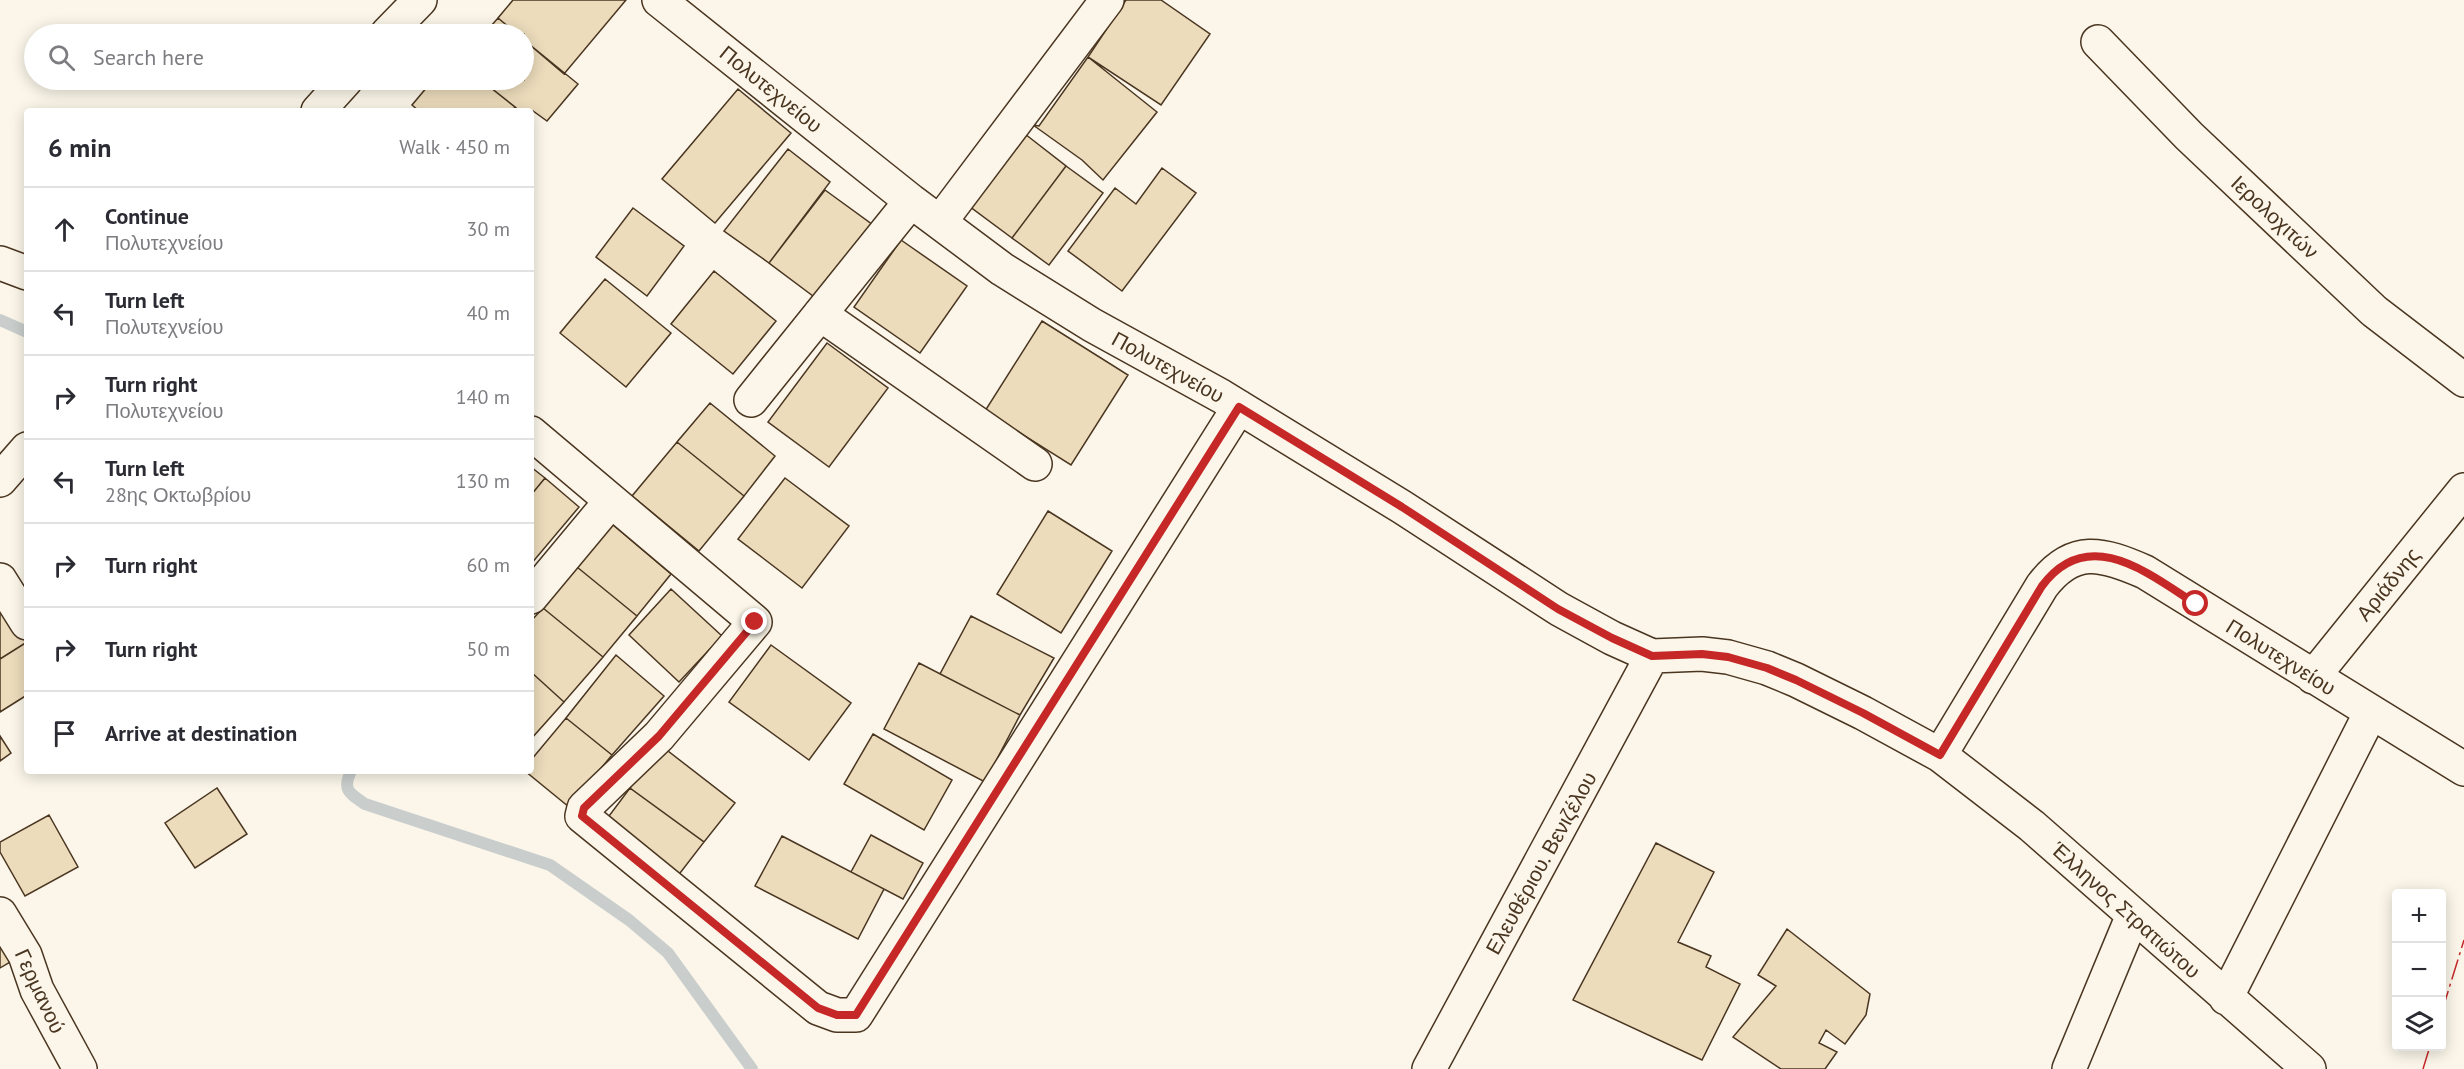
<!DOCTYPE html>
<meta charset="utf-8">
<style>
:root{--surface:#fff;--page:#f2f2f3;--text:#2b2b33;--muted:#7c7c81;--line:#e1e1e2}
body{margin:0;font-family:"PT Sans",sans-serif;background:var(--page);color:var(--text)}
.controls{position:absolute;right:18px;bottom:18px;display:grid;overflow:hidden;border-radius:6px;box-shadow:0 3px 15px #0003}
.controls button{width:54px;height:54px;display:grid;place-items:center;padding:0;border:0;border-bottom:2px solid var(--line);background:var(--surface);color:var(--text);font:30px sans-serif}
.stop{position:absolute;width:18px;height:18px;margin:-14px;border:4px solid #c62828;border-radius:50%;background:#fff}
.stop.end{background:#c62828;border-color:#fff;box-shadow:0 2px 6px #0008}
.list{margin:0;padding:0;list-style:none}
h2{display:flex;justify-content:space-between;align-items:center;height:78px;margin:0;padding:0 24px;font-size:26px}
h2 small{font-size:20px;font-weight:400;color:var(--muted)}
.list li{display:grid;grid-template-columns:39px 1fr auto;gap:18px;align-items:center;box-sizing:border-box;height:84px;padding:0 24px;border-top:2px solid var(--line)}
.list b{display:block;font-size:22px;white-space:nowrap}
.list p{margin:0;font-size:20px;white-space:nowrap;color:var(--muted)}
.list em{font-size:20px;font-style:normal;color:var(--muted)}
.icon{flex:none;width:33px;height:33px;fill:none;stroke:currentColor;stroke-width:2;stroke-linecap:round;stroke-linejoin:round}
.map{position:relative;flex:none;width:2464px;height:1069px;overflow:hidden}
.search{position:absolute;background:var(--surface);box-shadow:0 3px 15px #0003;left:24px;top:24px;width:510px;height:66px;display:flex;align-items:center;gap:15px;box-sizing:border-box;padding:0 21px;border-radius:33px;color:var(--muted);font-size:22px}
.panel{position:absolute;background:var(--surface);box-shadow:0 3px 15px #0003;left:24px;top:108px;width:510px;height:666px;border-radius:6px}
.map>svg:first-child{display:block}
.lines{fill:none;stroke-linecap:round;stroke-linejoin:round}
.stream{stroke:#c9cecd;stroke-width:12}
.building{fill:#ecdcbc;stroke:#4a3520;stroke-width:1.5}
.minor-casing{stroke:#4a3520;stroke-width:36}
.major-casing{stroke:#4a3520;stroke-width:36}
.minor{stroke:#fbf6e9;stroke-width:33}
.major{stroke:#fbf6e9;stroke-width:33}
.power{stroke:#c62828;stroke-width:1.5;stroke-dasharray:21 4.5 3 4.5;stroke-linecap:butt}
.route{stroke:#c62828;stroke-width:8}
.labels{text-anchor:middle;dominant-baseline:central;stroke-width:4.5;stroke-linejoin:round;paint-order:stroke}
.street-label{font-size:21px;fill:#4a3520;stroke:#fbf6e9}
</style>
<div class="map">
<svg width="2464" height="1069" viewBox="0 0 2464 1069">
<rect width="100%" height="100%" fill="#fbf6e9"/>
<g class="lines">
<path class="stream" d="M0 320 27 332
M351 771C342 790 349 793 365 804L550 865 629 920 668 953 752 1069"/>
</g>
<path class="building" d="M513 0H626L564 74 524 40V34H517L498 18Z
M1126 0H1161L1210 34 1161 105 1088 57Z
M498 18 517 34H484Z
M524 40 578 84 547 121 533 111 531 113V111H520L481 80H524Z
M1088 57 1157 112 1103 180 1082 160 1033 125 1039 126Z
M433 80H481L515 107 512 111H419L412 105Z
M738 89 791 133 715 223 662 179Z
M1025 134 1066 166 1012 238 969 206Z
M788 149 830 182 769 263 724 231Z
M1066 166 1103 193 1049 265 1012 238Z
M1162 168 1196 193 1122 291 1068 251 1115 188 1136 204Z
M825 190 873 225 817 299 769 263Z
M633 208 684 246 647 296 596 257Z
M901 240 967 286 920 353 854 307Z
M714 271 776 321 733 374 671 324Z
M605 279 671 333 626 387 560 333Z
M1042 321 1128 375 1071 465 985 411Z
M827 343 888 388 829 467 768 422Z
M710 403 775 456 744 496 677 442Z
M677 442 744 496 699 551 632 496Z
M531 467 545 478 531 495Z
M545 478 579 507 531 564V495Z
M785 478 849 526 802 588 738 539Z
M1048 511 1112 551 1061 633 997 594Z
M612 524 671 574 637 616 577 567Z
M577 567 637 616 603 657 543 608Z
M671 589 722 636 679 682 629 635Z
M0 602 27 642 0 659Z
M543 608 603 657 564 702 531 672V621Z
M971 616 1054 658 1020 715 940 674Z
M27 642V695L0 712V659Z
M771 645 851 703 809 760 729 702Z
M616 655 664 696 612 755 566 718Z
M919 663 1020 715 985 782 884 729Z
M531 672 564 702 531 739Z
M566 718 612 755 569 807 525 771H531V760Z
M873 734 952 780 924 830 844 784Z
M0 736 11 753 0 761Z
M659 744 735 803 704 842 630 788Z
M217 788 247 834 195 868 165 823Z
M630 788 704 842 677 877 603 824Z
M49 815 78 867 25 896 0 852V842Z
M871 835 923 863 903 899 851 872Z
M782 836 884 889 858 939 755 886Z
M1656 843 1714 872 1678 942 1711 956 1706 967 1740 984 1702 1060 1573 1000Z
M1787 929 1870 994 1866 1015 1845 1044 1826 1030 1819 1043 1837 1052 1825 1069H1781L1733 1037 1776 986 1758 975Z
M0 941 12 961 0 968Z"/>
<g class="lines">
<defs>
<path id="minor" d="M659 0 911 201 1002 269 1092 325 1221 396 1402 507 1559 609 1612 638 1652 656 1702 654 1728 657 1767 668 1796 680 1863 713 1940 755 2032 826 2309 1069
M2098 42 2189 136 2374 311 2464 380
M940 222 1107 0
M0 263 27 273
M820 314 1035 464
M751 400 911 201
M531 433 755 622 659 736 584 808 582 816 818 1008 837 1015H856L1239 407
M0 580 27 623
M531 597 611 501
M2313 677 2464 490
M1940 755 2042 586C2073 545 2102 553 2145 572L2464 769
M0 914 25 955 37 990 80 1069
M2226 998 2371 712
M1429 1069 1652 656
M2069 1069 2133 915"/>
<path id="major" d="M387 34 420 0
M318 111 346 80
M0 480 27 449"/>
</defs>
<use href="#minor" class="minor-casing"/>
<use href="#major" class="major-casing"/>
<use href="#minor" class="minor"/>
<use href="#major" class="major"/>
<path class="power" d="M2442 1011 2464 940
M2423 1069 2430 1046"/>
</g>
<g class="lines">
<path class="route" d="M755 622 659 736 584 808 582 816 818 1008 837 1015H856L1239 407 1402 507 1558 609 1612 638 1652 656 1702 654 1728 657 1767 668 1796 680 1863 713 1940 755 2042 586C2088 524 2148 573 2196 604"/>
</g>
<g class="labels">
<g class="street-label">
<text transform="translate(771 89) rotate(39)">Πολυτεχνείου</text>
<text transform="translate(2275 217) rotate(43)">Ιερολοχιτών</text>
<text transform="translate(1168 367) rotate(29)">Πολυτεχνείου</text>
<text transform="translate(2388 584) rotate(-51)">Αριάδνης</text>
<text transform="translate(2281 657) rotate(32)">Πολυτεχνείου</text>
<text transform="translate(1541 863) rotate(-61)">Ελευθέριου. Βενιζέλου</text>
<text transform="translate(2126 910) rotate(42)">Έλληνος Στρατιώτου</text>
<text transform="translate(40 991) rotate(65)">Γερμανού</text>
</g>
</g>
</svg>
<div class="controls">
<button>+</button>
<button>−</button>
<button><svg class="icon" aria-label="layers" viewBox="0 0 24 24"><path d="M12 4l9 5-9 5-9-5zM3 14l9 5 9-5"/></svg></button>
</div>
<div class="stop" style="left:2196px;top:604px"></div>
<div class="stop end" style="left:755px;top:622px"></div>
<div class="search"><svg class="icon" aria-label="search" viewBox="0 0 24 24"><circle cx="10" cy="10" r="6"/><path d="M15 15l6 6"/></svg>Search here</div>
<section class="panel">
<h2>6 min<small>Walk · 450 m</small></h2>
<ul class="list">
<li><svg class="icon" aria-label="ahead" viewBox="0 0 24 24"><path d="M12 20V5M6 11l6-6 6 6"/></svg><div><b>Continue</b><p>Πολυτεχνείου</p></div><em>30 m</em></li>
<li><svg class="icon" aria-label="left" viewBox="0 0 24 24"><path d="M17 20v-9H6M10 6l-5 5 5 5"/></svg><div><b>Turn left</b><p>Πολυτεχνείου</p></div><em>40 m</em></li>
<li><svg class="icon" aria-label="right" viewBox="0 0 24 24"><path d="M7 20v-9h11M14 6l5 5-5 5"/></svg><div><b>Turn right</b><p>Πολυτεχνείου</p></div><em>140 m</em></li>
<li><svg class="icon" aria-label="left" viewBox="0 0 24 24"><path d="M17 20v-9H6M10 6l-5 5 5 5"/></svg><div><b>Turn left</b><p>28ης Οκτωβρίου</p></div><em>130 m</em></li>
<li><svg class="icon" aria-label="right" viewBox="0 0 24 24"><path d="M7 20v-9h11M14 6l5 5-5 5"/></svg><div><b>Turn right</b></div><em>60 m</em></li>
<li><svg class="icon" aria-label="right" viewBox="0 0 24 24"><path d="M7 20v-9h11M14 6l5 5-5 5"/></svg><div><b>Turn right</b></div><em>50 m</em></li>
<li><svg class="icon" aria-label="arrive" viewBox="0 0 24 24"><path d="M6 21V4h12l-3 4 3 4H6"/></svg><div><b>Arrive at destination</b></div></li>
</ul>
</section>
</div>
